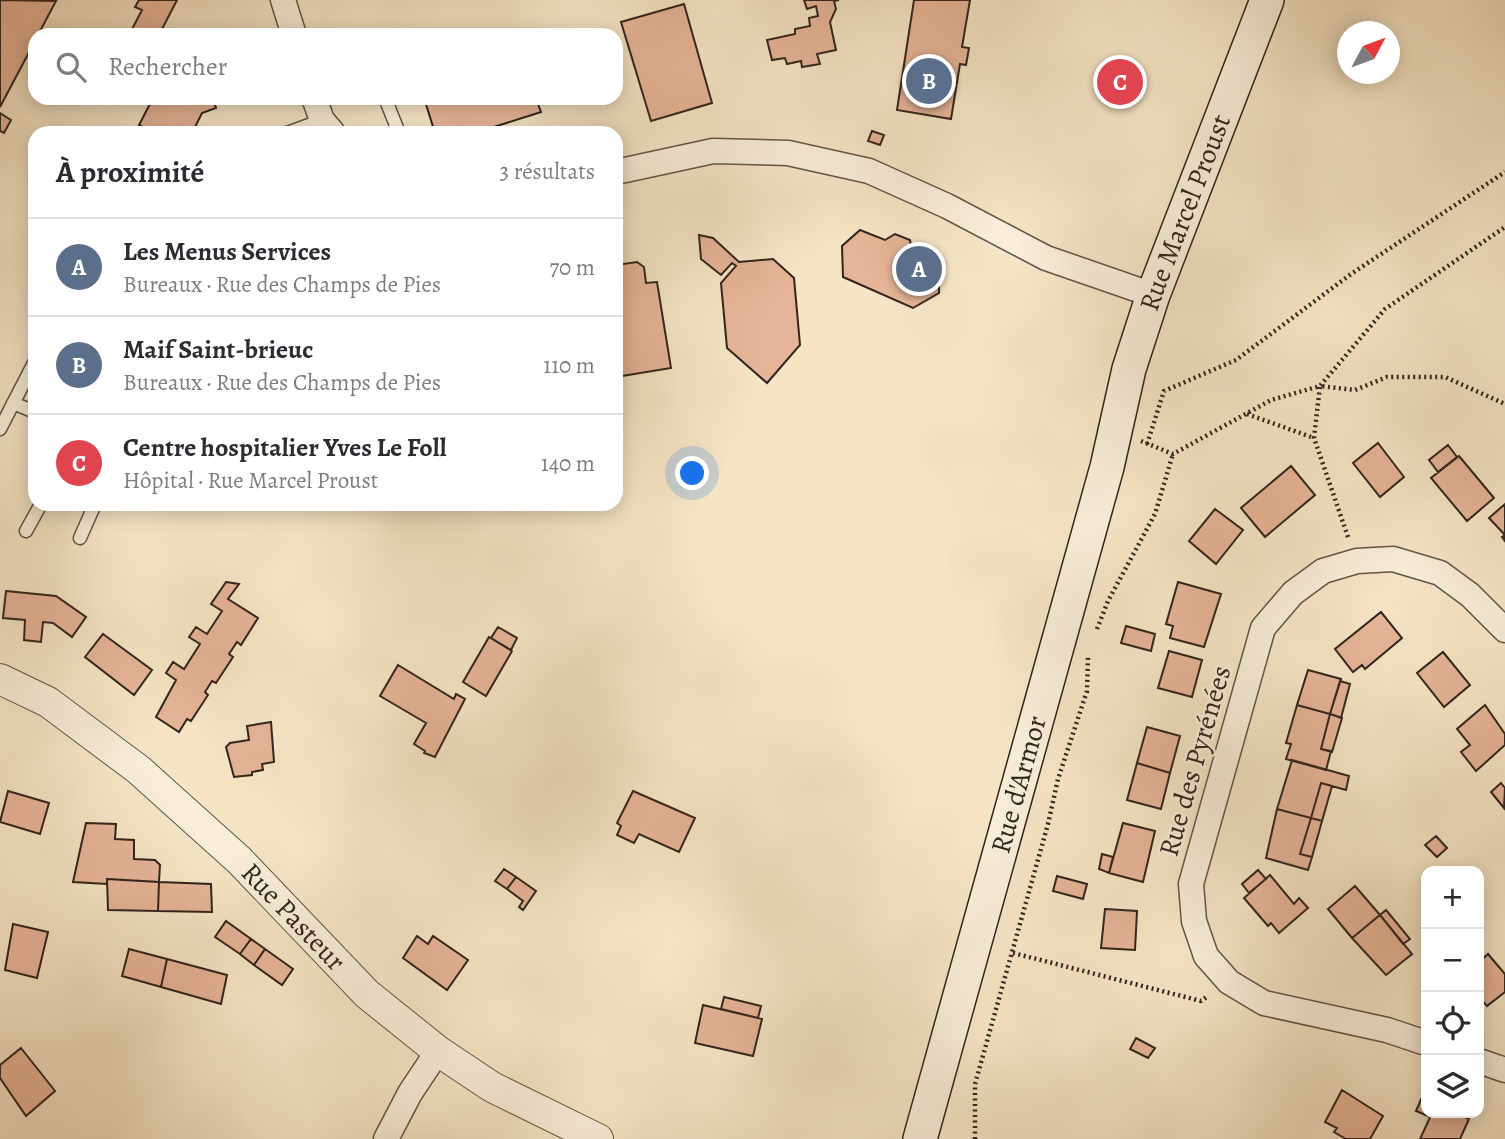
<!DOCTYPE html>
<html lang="fr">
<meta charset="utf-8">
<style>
:root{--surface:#fff;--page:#f2f2f3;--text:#2b2b33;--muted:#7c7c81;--line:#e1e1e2;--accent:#b45309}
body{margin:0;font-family:Alegreya,serif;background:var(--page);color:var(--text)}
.controls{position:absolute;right:21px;bottom:21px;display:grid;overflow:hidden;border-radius:14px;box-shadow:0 4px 18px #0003}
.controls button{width:63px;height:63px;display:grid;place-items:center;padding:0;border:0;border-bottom:2px solid var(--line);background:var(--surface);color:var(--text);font:35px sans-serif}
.compass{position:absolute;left:1337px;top:21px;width:63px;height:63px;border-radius:50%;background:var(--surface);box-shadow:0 4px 18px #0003;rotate:49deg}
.you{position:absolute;left:693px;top:474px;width:24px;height:24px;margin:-18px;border:5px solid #fff;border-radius:50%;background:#1a73e8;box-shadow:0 0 0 10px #1a73e833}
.badge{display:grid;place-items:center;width:46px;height:46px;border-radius:50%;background:var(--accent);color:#fff;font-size:23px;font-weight:700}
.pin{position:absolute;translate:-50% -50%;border:4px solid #fff;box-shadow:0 2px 7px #0006}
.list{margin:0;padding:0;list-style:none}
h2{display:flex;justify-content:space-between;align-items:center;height:91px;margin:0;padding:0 28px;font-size:30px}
h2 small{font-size:23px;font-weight:400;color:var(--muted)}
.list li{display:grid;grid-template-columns:46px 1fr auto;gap:21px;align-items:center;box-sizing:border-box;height:98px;padding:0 28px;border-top:2px solid var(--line)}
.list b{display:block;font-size:26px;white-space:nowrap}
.list p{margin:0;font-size:23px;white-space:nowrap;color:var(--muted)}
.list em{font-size:23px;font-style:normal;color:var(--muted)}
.icon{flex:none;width:38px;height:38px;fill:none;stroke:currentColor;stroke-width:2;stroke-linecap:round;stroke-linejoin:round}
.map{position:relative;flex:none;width:1505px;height:1139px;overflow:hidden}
.search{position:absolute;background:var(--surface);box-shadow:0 4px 18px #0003;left:28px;top:28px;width:595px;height:77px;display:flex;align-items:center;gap:18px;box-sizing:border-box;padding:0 24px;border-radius:21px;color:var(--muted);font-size:26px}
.panel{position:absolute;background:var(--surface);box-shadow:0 4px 18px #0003;left:28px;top:126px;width:595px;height:385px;border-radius:21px}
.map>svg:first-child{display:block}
.building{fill:#e6b498;stroke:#32241c;stroke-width:2}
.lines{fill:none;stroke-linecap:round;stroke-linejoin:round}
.service-casing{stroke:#635446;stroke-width:15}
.minor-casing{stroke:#635446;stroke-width:27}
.tertiary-casing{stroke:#635446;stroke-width:32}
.secondary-casing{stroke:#32241c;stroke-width:36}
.path{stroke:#32241c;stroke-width:4.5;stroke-dasharray:2 3.5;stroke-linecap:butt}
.service{stroke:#f8eed9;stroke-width:12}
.minor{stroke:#f8eed9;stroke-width:24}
.tertiary{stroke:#f8eed9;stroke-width:30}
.secondary{stroke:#f8eed9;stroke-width:33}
.labels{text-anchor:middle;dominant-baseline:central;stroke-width:5;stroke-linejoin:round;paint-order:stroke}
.street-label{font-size:28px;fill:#32241c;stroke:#f8eed9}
</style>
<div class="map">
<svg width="1505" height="1139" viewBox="0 0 1505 1139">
<rect width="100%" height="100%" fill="#f5e5c5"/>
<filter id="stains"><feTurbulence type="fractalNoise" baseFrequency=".00286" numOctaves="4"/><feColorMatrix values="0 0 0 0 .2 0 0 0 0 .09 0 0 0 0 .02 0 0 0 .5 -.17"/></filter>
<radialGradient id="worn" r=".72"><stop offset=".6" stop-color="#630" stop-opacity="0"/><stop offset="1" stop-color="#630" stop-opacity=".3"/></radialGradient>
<path class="building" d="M0 0 56 1 38 35H35V41L0 107Z
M139 0H177L159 35H129L142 10 135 7Z
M804 0H839L834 1 836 9 830 22 836 50 817 54 820 64 802 67 801 61 787 64 785 58 772 60 767 40 795 34V29L810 26 809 18 818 16 816 6 807 9Z
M914 0H970L962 47 969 48 966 65 960 64 951 119 897 110Z
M684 4 712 103 651 121 621 22Z
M153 98H213L216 108 202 113 192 133H154L139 125Z
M424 98H536L541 112 475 133H435Z
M0 113 11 120 4 133 0 131Z
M872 131 884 135 880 145 868 141Z
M860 230 885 240 895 234 910 240 912 252 939 264V293L913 308 843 277 842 246Z
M699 235 713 238 739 262 773 259 794 278 800 345 767 383 727 348 721 283 736 266 732 263 721 275 701 259Z
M637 262 644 267 646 283 657 282 671 368 616 377V265Z
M1378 443 1404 477 1380 497 1353 463Z
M1448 445 1457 457 1438 472 1429 460Z
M1459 456 1494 498 1467 521 1431 478Z
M1291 466 1315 495 1265 537 1241 508Z
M1505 504V541L1502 537 1505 535 1489 518Z
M1215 509 1243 530 1216 564 1189 541Z
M226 582 239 584 228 599 258 618 241 645 237 642 229 654 233 657 216 683 212 681 205 692 208 695 191 721 187 719 179 732 156 717 176 680 166 673 173 662 184 669 200 644 189 637 196 627 207 634 222 611 211 604Z
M1178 582 1221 594 1204 647 1170 638 1173 626 1166 624Z
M6 591 56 596 86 617 72 637 53 623 43 622 41 642 24 640 25 620 3 618Z
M1381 612 1402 638 1365 669 1362 665 1353 672 1335 649Z
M1126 626 1155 634 1151 651 1121 643Z
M498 627 517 638 511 650 491 638Z
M103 634 152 670 134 695 85 657Z
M489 637 512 651 486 696 463 682Z
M1169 651 1202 660 1192 697 1158 688Z
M1443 652 1470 685 1444 707 1417 673Z
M398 665 454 699 456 694 465 699 435 757 424 753 425 751 414 744 426 723 380 696Z
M1308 670 1341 679 1330 714 1297 705Z
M1340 681 1350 684 1341 718 1330 714Z
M1297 705 1330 714 1321 749 1331 751 1326 770 1286 759 1291 744 1286 743Z
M1485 705 1505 734V745L1476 771 1461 752 1470 745 1457 729Z
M1330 714 1342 718 1332 752 1321 749Z
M271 722 274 762 262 764 263 770 252 772V775L234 777 226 747 230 743 249 740 247 726Z
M1147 727 1180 736 1170 773 1137 763Z
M1292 760 1349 776 1346 790 1321 783 1311 818 1277 809Z
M1137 763 1170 773 1161 809 1127 800Z
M1321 783 1332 786 1322 821 1311 818Z
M1501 783 1505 788 1504 808 1491 792Z
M8 791 49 803 40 834 0 822Z
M633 791 695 818 679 852 639 834 634 843 617 835 621 826 617 823Z
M1277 809 1311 818 1300 854 1312 857 1308 870 1266 858Z
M1311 818 1322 821 1312 857 1300 854Z
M86 823 116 824 115 839 134 840V859L155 860 160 865 159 882 107 879V884L73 882Z
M1123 823 1155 831 1143 882 1109 873Z
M1436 836 1447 848 1437 857 1425 845Z
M1102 854 1113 857 1109 873 1099 869Z
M504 869 516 877 507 889 495 881Z
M1258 870 1266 879 1249 893 1242 884Z
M1270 875 1294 904 1299 898 1308 908 1279 933 1271 923 1268 926 1244 898Z
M1057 876 1087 884 1083 899 1053 891Z
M516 877 536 891 523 910 519 907 523 901 507 889Z
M107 879 159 882 158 911 108 910Z
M159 882 211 884 212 912 158 911Z
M1355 886 1380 915 1352 938 1328 909Z
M1105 909 1137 911 1135 950 1101 948Z
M1386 910 1410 939 1403 944 1380 915Z
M1380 915 1412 954 1386 975 1352 938Z
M226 921 251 939 240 954 215 937Z
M13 924 48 932 37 978 5 970Z
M417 936 428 944 433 936 468 960 447 990 403 958Z
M251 939 265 949 254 965 240 954Z
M129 949 167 959 161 987 122 976Z
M265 949 293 969 282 985 254 965Z
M1488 954 1505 974V992L1487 1006 1479 996V962Z
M167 959 227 975 221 1004 161 987Z
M724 997 761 1006 758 1018 721 1009Z
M703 1005 762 1019 753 1056 695 1043Z
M1136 1038 1155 1048 1148 1058 1130 1049Z
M21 1048 55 1091 26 1116 0 1078V1065Z
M1342 1090 1383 1116 1370 1139H1346L1334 1132 1337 1128 1325 1122Z
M1422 1097 1426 1099V1113H1432L1430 1117 1416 1111Z
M1432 1113H1456L1469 1119 1460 1139H1420Z"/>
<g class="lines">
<defs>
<path id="service" d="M385 98 399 133
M287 133 322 120
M13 403 35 412
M0 429 35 361
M26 531 41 504
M80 538 95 504"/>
<path id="minor" d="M283 0 294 35
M314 98 322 120 333 133
M616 172 713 151 788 153 869 171 947 206 1046 258 1153 295
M1426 1043 1387 1030 1264 1003 1229 982 1206 956 1194 921 1191 884 1263 628 1293 593 1323 571 1357 561 1393 559 1440 573 1470 595 1505 630
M1479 1061 1505 1070
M386 1139 410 1093 438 1051"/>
<g id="tertiary">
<path id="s1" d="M0 679 48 702 139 770 239 860 367 994 438 1051 492 1087 598 1139"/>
</g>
<g id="secondary">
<path id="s2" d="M920 1139 1107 467 1129 369 1153 295 1267 0"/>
</g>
</defs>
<use href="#service" class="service-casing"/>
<use href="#minor" class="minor-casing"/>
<use href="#tertiary" class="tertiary-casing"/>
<use href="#secondary" class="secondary-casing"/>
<path class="path" d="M1247 414 1314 438
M1141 441 1173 454 1271 400 1320 386 1385 309 1505 227
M1147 444 1164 391 1236 360 1351 274 1505 172
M1348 537 1314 438 1320 386 1355 390 1387 377H1445L1505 404
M1097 629 1108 601 1155 514 1173 454
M1013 953 1201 1001 1208 996
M975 1139V1084L1048 824 1058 779 1087 691 1088 657"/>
<use href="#service" class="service"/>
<use href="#minor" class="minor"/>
<use href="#tertiary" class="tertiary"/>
<use href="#secondary" class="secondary"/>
</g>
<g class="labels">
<g class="street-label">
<text stroke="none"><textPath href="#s2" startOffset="964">Rue Marcel Proust</textPath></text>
<text transform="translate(1195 761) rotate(-74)">Rue des Pyrénées</text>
<text stroke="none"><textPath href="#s2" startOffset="368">Rue d'Armor</textPath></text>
<text stroke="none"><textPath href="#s1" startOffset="380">Rue Pasteur</textPath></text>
</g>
</g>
<rect width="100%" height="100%" filter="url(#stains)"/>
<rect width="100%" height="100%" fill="url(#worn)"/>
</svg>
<div class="controls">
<button>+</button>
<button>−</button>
<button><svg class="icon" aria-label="locate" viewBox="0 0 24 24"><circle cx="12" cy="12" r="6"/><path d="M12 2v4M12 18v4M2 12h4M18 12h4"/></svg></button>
<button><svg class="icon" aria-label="layers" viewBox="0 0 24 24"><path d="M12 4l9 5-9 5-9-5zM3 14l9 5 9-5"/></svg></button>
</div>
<svg class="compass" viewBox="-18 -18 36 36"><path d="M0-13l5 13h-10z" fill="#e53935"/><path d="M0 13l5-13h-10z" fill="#7c7c81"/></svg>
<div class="you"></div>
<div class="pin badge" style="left:919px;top:269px;background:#5c6f8a">A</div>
<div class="pin badge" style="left:929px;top:81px;background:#5c6f8a">B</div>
<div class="pin badge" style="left:1120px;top:82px;background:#e0444e">C</div>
<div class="search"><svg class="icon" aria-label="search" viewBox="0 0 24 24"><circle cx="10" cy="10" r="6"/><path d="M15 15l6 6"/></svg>Rechercher</div>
<section class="panel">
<h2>À proximité<small>3 résultats</small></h2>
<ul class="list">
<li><span class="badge" style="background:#5c6f8a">A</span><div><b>Les Menus Services</b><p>Bureaux · Rue des Champs de Pies</p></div><em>70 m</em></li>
<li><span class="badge" style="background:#5c6f8a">B</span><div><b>Maif Saint-brieuc</b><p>Bureaux · Rue des Champs de Pies</p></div><em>110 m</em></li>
<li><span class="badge" style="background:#e0444e">C</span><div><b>Centre hospitalier Yves Le Foll</b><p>Hôpital · Rue Marcel Proust</p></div><em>140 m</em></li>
</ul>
</section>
</div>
